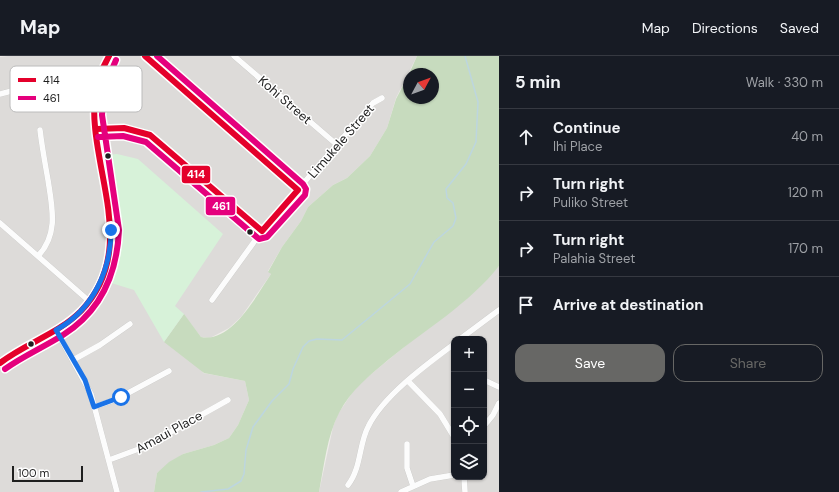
<!DOCTYPE html>
<meta charset="utf-8">
<style>
:root{--surface:#171b24;--page:#20242c;--text:#f1f3f6;--muted:#9ea1a6;--line:#363941;--accent:#676765}
body{margin:0;font-family:"DM Sans",sans-serif;background:var(--page);color:var(--text)}
.controls{position:absolute;right:12px;bottom:12px;display:grid;overflow:hidden;border-radius:8px;box-shadow:0 1px 3px #0004}
.controls button{width:36px;height:36px;display:grid;place-items:center;padding:0;border:0;border-bottom:1px solid var(--line);background:var(--surface);color:var(--text);font:20px sans-serif}
.compass{position:absolute;left:403px;top:12px;width:36px;height:36px;border-radius:50%;background:var(--surface);box-shadow:0 1px 3px #0004;rotate:49deg}
.scale{position:absolute;left:12px;bottom:10px;width:71px;box-sizing:border-box;padding-left:4px;border:2px solid #1f1f1f;border-top:0;font-size:11px;line-height:14px;white-space:nowrap;color:#1f1f1f;-webkit-text-stroke:3px #fff;paint-order:stroke}
.stop{position:absolute;width:12px;height:12px;margin:-9px;border:3px solid #1a73e8;border-radius:50%;background:#fff}
.stop.end{background:#1a73e8;border-color:#fff;box-shadow:0 1px 4px #0008}
.list{margin:0;padding:0;list-style:none}
h2{display:flex;justify-content:space-between;align-items:center;height:52px;margin:0;padding:0 16px;font-size:17px}
h2 small{font-size:13px;font-weight:400;color:var(--muted)}
.list li{display:grid;grid-template-columns:26px 1fr auto;gap:12px;align-items:center;box-sizing:border-box;height:56px;padding:0 16px;border-top:1px solid var(--line)}
.list b{display:block;font-size:15px;white-space:nowrap}
.list p{margin:0;font-size:13px;white-space:nowrap;color:var(--muted)}
.list em{font-size:13px;font-style:normal;color:var(--muted)}
.actions{display:flex;gap:8px;padding:12px 16px}
.actions a{flex:1;padding:9px 0;border:1px solid var(--accent);border-radius:12px;text-align:center;font-size:14px;color:var(--accent)}
.actions .main{background:var(--accent);color:#fff}
.icon{flex:none;width:22px;height:22px;fill:none;stroke:currentColor;stroke-width:2;stroke-linecap:round;stroke-linejoin:round}
.map{position:relative;flex:none;width:499px;height:436px;overflow:hidden}
header{display:flex;align-items:center;gap:24px;box-sizing:border-box;height:56px;padding:0 20px;background:var(--surface);border-bottom:1px solid var(--line)}
header strong{font-size:19px}
nav{display:flex;gap:22px;margin-inline-start:auto;font-size:14px}
main{display:flex}
aside{flex:1;background:var(--surface)}
.map>svg:first-child{display:block}
.residential{fill:#dddbd9;fill-rule:evenodd}
.forest{fill:#c7dbbe}
.park{fill:#d7f2d9}
.lines{fill:none;stroke-linecap:round;stroke-linejoin:round}
.stream{stroke:#bdd6df;stroke-width:1.5}
.minor-casing{stroke:#c6c6c4;stroke-width:6}
.tertiary-casing{stroke:#c6c6c4;stroke-width:8}
.minor{stroke:#fcfcfc;stroke-width:5.5}
.tertiary{stroke:#fcfcfc;stroke-width:7}
.bus-1-casing{stroke:#fff;stroke-width:9}
.bus-2-casing{stroke:#fff;stroke-width:9}
.bus-1{stroke:#e4002b;stroke-width:6}
.bus-2{stroke:#e5007d;stroke-width:6}
.route{stroke:#1a73e8;stroke-width:5}
.bus-dot{fill:#1f1f1f;stroke:#fff;stroke-width:1.5}
.labels{text-anchor:middle;dominant-baseline:central;stroke-width:3;stroke-linejoin:round;paint-order:stroke}
.street-label{font-size:13px;fill:#1f1f1f;stroke:#fff}
.key{fill:#fff;stroke:#bcbcbc;stroke-width:1}
.key-label{font-size:11px;fill:#1f1f1f}
.line-badge{stroke:#fff;stroke-width:1.5}
.badge-label{font-size:11px;text-anchor:middle;font-weight:bold;fill:#fff}
</style>
<header>
<strong>Map</strong>
<nav><a>Map</a><a>Directions</a><a>Saved</a></nav>
</header>
<main>
<div class="map">
<svg width="499" height="436" viewBox="0 0 499 436">
<rect width="100%" height="100%" fill="#eeece8"/>
<path class="residential" d="M8 0H417L396 42 387 72 370 100 347 122 333 129 308 151 301 165 282 191 268 215 271 218 241 261 229 272 210 282 201 281 184 259 203 317 245 325 249 344 238 369 229 382 214 389 183 398 157 417 154 436H0V1Z
M499 210V436H319L333 371 338 358 354 334 364 324 415 282 465 244ZM454 283H484V421H454Z"/>
<path class="forest" d="M417 0H499V210C470 247 425 274 388 304 369 320 351 334 339 357 327 380 324 410 319 436H154L157 417 169 406 183 398 214 389 229 382 238 369 249 344 245 325 204 317 164 286 184 258 201 281C232 287 256 240 271 218L268 216 282 191 301 165 308 151 333 129 347 122 370 100 387 72 396 43 409 18V42H433V18H409Z"/>
<path class="park" d="M117 98 138 103 223 178 175 250 184 258 164 286 134 234 108 226C124 184 114 142 107 99Z"/>
<g class="lines">
<path class="stream" d="M201 436 228 433 241 425 244 418 246 394 253 371 272 345 289 328 293 313 303 291 309 285 317 283 342 284 404 233 410 228 434 186 453 170 456 162 453 147 447 142 446 133 466 108 476 86 478 46 465 0"/>
<defs>
<path id="minor" d="M145 0 298 134
M234 0 336 88
M0 38C36 29 59 20 96 30
M97 73C117 70 132 71 150 79L262 175
M0 167 89 245
M38 200C59 178 52 151 48 124 45 107 42 91 40 74
M212 244 262 175 373 47 382 42
M56 274 91 338 117 436
M460 283 499 254
M73 304 100 289 130 268
M484 324 499 331
M408 325 440 358 454 381
M94 351 117 343 169 315
M484 370 493 359 499 347
M407 388V412L413 430
M109 404 144 391 228 344
M464 421 465 436
M348 429C361 413 359 388 368 371 383 340 427 308 454 288
M401 436 430 423 454 419"/>
<path id="tertiary" d="M0 307C17 293 39 284 58 273 94 252 111 214 111 174L94 59 96 30 101 15 109 0"/>
</defs>
<use href="#minor" class="minor-casing"/>
<use href="#tertiary" class="tertiary-casing"/>
<use href="#minor" class="minor"/>
<use href="#tertiary" class="tertiary"/>
<defs>
<path id="bus-1" d="M97 73 124 72 150 79 262 175 298 134 145 0
M0 307C26 287 58 278 81 255 144 189 83 105 96 30 98 20 104 10 109 0"/>
<path id="bus-2" d="M98 81 123 80 146 86 259 183 267 181 305 139 306 133 303 128 157 0
M5 313C23 300 44 291 63 279 101 255 117 217 119 174L102 59 104 32 116 4"/>
</defs>
<use href="#bus-1" class="bus-1-casing"/>
<use href="#bus-2" class="bus-2-casing"/>
<use href="#bus-1" class="bus-1"/>
<use href="#bus-2" class="bus-2"/>
</g>
<g class="lines">
<path class="route" d="M111 174C111 214 93 254 56 274L85 324 94 351 121 341"/>
</g>
<g class="bus-dot">
<circle cx="108" cy="100" r="3.5"/>
<circle cx="250" cy="176" r="3.5"/>
<circle cx="31" cy="288" r="3.5"/>
</g>
<g class="labels">
<g class="street-label">
<text transform="translate(285 44) rotate(41)">Kohi Street</text>
<text transform="translate(341 85) rotate(-49)">Limukele Street</text>
<text transform="translate(169 376) rotate(-29)">Amaui Place</text>
</g>
</g>
<rect x="10" y="10" width="132" height="46" rx="6" class="key"/>
<rect x="18" y="22" width="18" height="4" fill="#e4002b"/>
<rect x="18" y="40" width="18" height="4" fill="#e5007d"/>
<g class="key-label">
<text x="43" y="28">414</text>
<text x="43" y="46">461</text>
</g>
<g class="line-badge">
<rect x="181" y="109" width="30" height="19" rx="4" fill="#e4002b"/>
<rect x="205" y="140" width="31" height="20" rx="4" fill="#e5007d"/>
</g>
<g class="badge-label">
<text x="196" y="122">414</text>
<text x="221" y="154">461</text>
</g>
</svg>
<div class="controls">
<button>+</button>
<button>−</button>
<button><svg class="icon" aria-label="locate" viewBox="0 0 24 24"><circle cx="12" cy="12" r="6"/><path d="M12 2v4M12 18v4M2 12h4M18 12h4"/></svg></button>
<button><svg class="icon" aria-label="layers" viewBox="0 0 24 24"><path d="M12 4l9 5-9 5-9-5zM3 14l9 5 9-5"/></svg></button>
</div>
<svg class="compass" viewBox="-18 -18 36 36"><path d="M0-13l5 13h-10z" fill="#e53935"/><path d="M0 13l5-13h-10z" fill="#9ea1a6"/></svg>
<div class="scale">100 m</div>
<div class="stop" style="left:121px;top:341px"></div>
<div class="stop end" style="left:111px;top:174px"></div>
</div>
<aside>
<h2>5 min<small>Walk · 330 m</small></h2>
<ul class="list">
<li><svg class="icon" aria-label="ahead" viewBox="0 0 24 24"><path d="M12 20V5M6 11l6-6 6 6"/></svg><div><b>Continue</b><p>Ihi Place</p></div><em>40 m</em></li>
<li><svg class="icon" aria-label="right" viewBox="0 0 24 24"><path d="M7 20v-9h11M14 6l5 5-5 5"/></svg><div><b>Turn right</b><p>Puliko Street</p></div><em>120 m</em></li>
<li><svg class="icon" aria-label="right" viewBox="0 0 24 24"><path d="M7 20v-9h11M14 6l5 5-5 5"/></svg><div><b>Turn right</b><p>Palahia Street</p></div><em>170 m</em></li>
<li><svg class="icon" aria-label="arrive" viewBox="0 0 24 24"><path d="M6 21V4h12l-3 4 3 4H6"/></svg><div><b>Arrive at destination</b></div></li>
</ul>
<div class="actions"><a class="main">Save</a><a>Share</a></div>
</aside>
</main>
